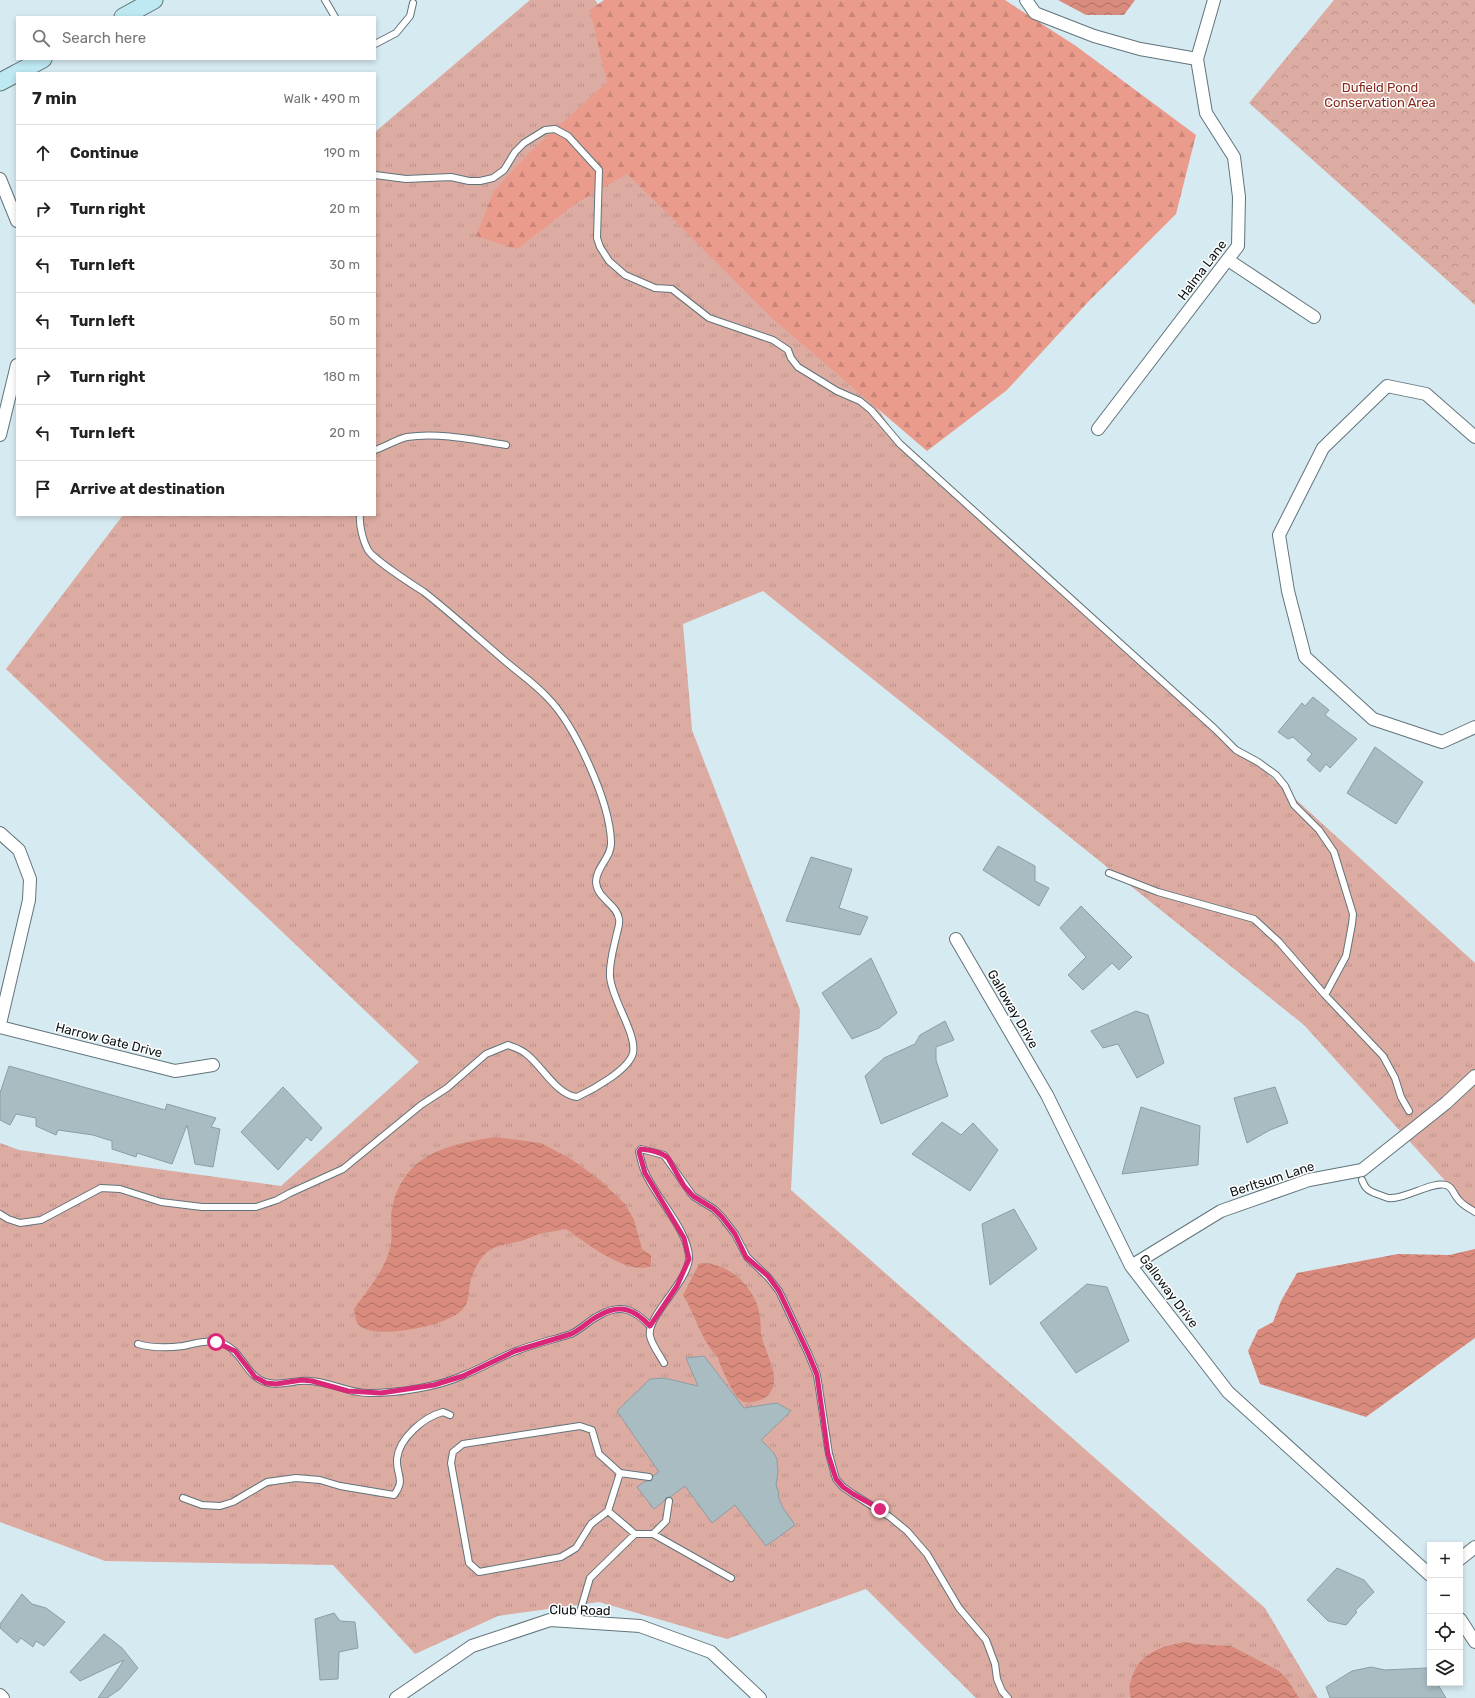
<!DOCTYPE html>
<meta charset="utf-8">
<style>
:root{--surface:#fff;--page:#f6f6f6;--text:#222;--muted:#767676;--line:#e0e0e0}
body{margin:0;font-family:Rubik,sans-serif;background:var(--page);color:var(--text)}
.controls{position:absolute;right:12px;bottom:12px;display:grid;overflow:hidden;border-radius:0px;box-shadow:0 2px 6px #0003}
.controls button{width:36px;height:36px;display:grid;place-items:center;padding:0;border:0;border-bottom:1px solid var(--line);background:var(--surface);color:var(--text);font:20px sans-serif}
.stop{position:absolute;width:12px;height:12px;margin:-9px;border:3px solid #db2777;border-radius:50%;background:#fff}
.stop.end{background:#db2777;border-color:#fff;box-shadow:0 1px 4px #0008}
.list{margin:0;padding:0;list-style:none}
h2{display:flex;justify-content:space-between;align-items:center;height:52px;margin:0;padding:0 16px;font-size:17px}
h2 small{font-size:13px;font-weight:400;color:var(--muted)}
.list li{display:grid;grid-template-columns:26px 1fr auto;gap:12px;align-items:center;box-sizing:border-box;height:56px;padding:0 16px;border-top:1px solid var(--line)}
.list b{display:block;font-size:15px;white-space:nowrap}
.list em{font-size:13px;font-style:normal;color:var(--muted)}
.icon{flex:none;width:22px;height:22px;fill:none;stroke:currentColor;stroke-width:2;stroke-linecap:round;stroke-linejoin:round}
.map{position:relative;flex:none;width:1475px;height:1698px;overflow:hidden}
.search{position:absolute;background:var(--surface);box-shadow:0 2px 6px #0003;left:16px;top:16px;width:360px;height:44px;display:flex;align-items:center;gap:10px;box-sizing:border-box;padding:0 14px;border-radius:0px;color:var(--muted);font-size:15px}
.panel{position:absolute;background:var(--surface);box-shadow:0 2px 6px #0003;left:16px;top:72px;width:360px;height:444px;border-radius:0px}
.map>svg:first-child{display:block}
.grass{fill:url(#grass-tufts)}
.forest{fill:url(#forest-firs)}
.park{fill:url(#park-crowns)}
.water{fill:url(#water-waves)}
.building{fill:#a8bcc2;stroke:#8b9ea5}
.lines{fill:none;stroke-linecap:round;stroke-linejoin:round}
.lane-casing{stroke:#61747a;stroke-width:8}
.street-casing{stroke:#61747a;stroke-width:14}
.secondary-casing{stroke:#61747a;stroke-width:19}
.lane{stroke:#fff;stroke-width:6}
.street{stroke:#fff;stroke-width:12}
.secondary{stroke:#bee8f2;stroke-width:17}
.route{stroke:#db2777;stroke-width:5}
.labels{text-anchor:middle;dominant-baseline:central;stroke-width:3;stroke-linejoin:round;paint-order:stroke}
.park-label{font-size:13px;fill:#852a1c;stroke:#fff}
.street-label{font-size:13px;fill:#0c1316;stroke:#fff}
</style>
<div class="map">
<svg width="1475" height="1698" viewBox="0 0 1475 1698">
<defs>
<pattern id="grass-tufts" width="24" height="20" patternUnits="userSpaceOnUse"><rect width="24" height="20" fill="#dcaba1"/><path d="M3 7l-1-3M5 7V3M7 7l1-3M15 17l-1-3M17 17v-4M19 17l1-3" fill="none" stroke="#bc928a"/></pattern>
<pattern id="forest-firs" width="22" height="20" patternUnits="userSpaceOnUse"><rect width="22" height="20" fill="#ea9b8c"/><path d="M5 1l3.5 6h-7zM16 11l3.5 6h-7z" fill="#c88578"/></pattern>
<pattern id="park-crowns" width="20" height="18" patternUnits="userSpaceOnUse"><rect width="20" height="18" fill="#dcaba1"/><path d="M2 6a3 3 0 1 1 6 0M12 15a3 3 0 1 1 6 0" fill="none" stroke="#bc928a"/></pattern>
<pattern id="water-waves" width="16" height="10" patternUnits="userSpaceOnUse"><rect width="16" height="10" fill="#d98c7d"/><path d="M0 5q4-4 8 0t8 0" fill="none" stroke="#ae7165"/></pattern>
</defs>
<rect width="100%" height="100%" fill="#d6eaf1"/>
<path class="grass" d="M530 0H595L896 435 1475 963V1211L1469 1207 1304 1025 763 591 683 624 692 730 800 1010 791 1190 1265 1608 1318 1698H976L866 1589 727 1639 599 1602 498 1616 415 1654 333 1565 105 1561 0 1522V1143L19 1150 281 1186 419 1062 6 669 123 515H375V132Z"/>
<path class="forest" d="M604 0H1005L1076 46 1196 135 1176 214 1088 302 1007 390 927 451 774 320 666 212 627 174 578 202 517 249 476 236 494 191 528 154 607 82 590 10Z"/>
<path class="park" d="M1334 0H1475V305L1249 103Z"/>
<path class="water" d="M1058 0H1135L1124 15H1086Z
M495 1137 541 1143 571 1159 600 1180 625 1204 634 1220 642 1249 651 1255V1266C627 1276 585 1242 566 1229 557 1231 547 1232 539 1234 531 1237 524 1241 516 1242 505 1245 493 1246 485 1254 478 1261 472 1274 470 1283 468 1294 470 1303 461 1311 446 1326 377 1340 360 1326 355 1322 355 1315 354 1309 368 1289 387 1268 391 1243 393 1230 389 1217 393 1204 407 1152 449 1145 495 1137Z
M1475 1249V1338L1366 1417 1260 1384 1248 1351 1258 1330 1273 1322 1281 1301 1297 1273 1398 1254 1449 1255Z
M702 1263C730 1263 757 1289 760 1317 761 1324 760 1331 762 1338 765 1350 776 1371 774 1382 773 1390 768 1398 760 1400 754 1402 747 1404 742 1401 732 1395 724 1372 719 1362L718 1357C702 1343 695 1314 683 1295L699 1264Z
M1185 1642 1194 1644 1231 1646 1279 1671 1287 1679 1299 1698H1131C1128 1690 1130 1684 1132 1677 1140 1652 1163 1646 1185 1642Z"/>
<path class="building" d="M1313 697 1329 710 1325 715 1357 739 1330 768 1326 764 1320 772 1307 760 1312 754 1293 737 1288 739 1278 732 1302 703 1305 706Z
M1375 747 1423 782 1396 824 1347 793Z
M998 846 1035 866V881L1049 888 1039 906 983 870Z
M811 857 852 869 839 908 868 917 860 935 786 921Z
M1081 906 1132 957 1119 970 1112 963 1083 990 1068 975 1086 957 1060 928Z
M871 958 897 1013 879 1028 852 1039 822 993Z
M1136 1011 1148 1015 1164 1063 1137 1078 1118 1044 1103 1048 1091 1031Z
M945 1021 954 1040 936 1047V1060L948 1096 881 1124 865 1076 884 1058 915 1044 920 1035Z
M9 1066 165 1110 167 1104 216 1118 211 1127 220 1129 213 1167 195 1164 187 1125 172 1164 137 1153 136 1157 112 1149V1141L93 1135 58 1130 56 1135 36 1126V1118L16 1114 10 1125 0 1120V1093Z
M283 1087 322 1128 311 1141 307 1137 278 1170 241 1132Z
M1275 1087 1288 1123 1270 1130 1247 1143 1234 1098Z
M1141 1107 1200 1126 1198 1165 1122 1174Z
M942 1122 961 1135 973 1123 998 1150 970 1191 912 1154Z
M1014 1209 1037 1249 990 1285 982 1224Z
M1087 1284 1107 1287 1129 1341 1076 1373 1040 1323Z
M704 1356 744 1408 777 1403 791 1411 761 1440 773 1452 777 1459 778 1472 776 1485 779 1493 778 1496 783 1508 795 1525 766 1546 735 1505 712 1523 685 1486 670 1497 666 1498 664 1501 654 1509 637 1487 646 1481H651L653 1476 659 1472 617 1411 650 1379 664 1378 698 1386 686 1358Z
M1337 1568 1364 1580 1374 1592 1355 1611 1357 1612 1346 1625 1328 1621 1307 1600Z
M22 1594 32 1604 46 1608 65 1622 44 1646 36 1641 33 1647 21 1638 17 1643 0 1628V1624Z
M334 1613 340 1621 355 1622 358 1648 339 1652 338 1679 320 1680 315 1619Z
M104 1634 122 1648 138 1668 120 1689 107 1698H98L124 1660 80 1681 70 1672Z
M1371 1667 1385 1670 1427 1668 1430 1673V1683H1437L1446 1698H1330L1326 1687 1352 1671Z"/>
<g class="lines">
<defs>
<path id="lane" d="M325 0 335 17
M375 44 396 33 410 16 413 3
M375 175 406 179 451 177 469 181H480L493 178 504 170 515 152 524 143 545 130 555 129 568 136 599 170 597 238 600 247 609 261 625 275 655 288 672 289 709 318 773 340 788 350 791 358 798 367 837 391 860 401 871 410 900 444 1215 729 1236 750 1258 762 1276 775 1285 786 1294 805 1319 830 1334 852 1353 914 1352 924 1346 956 1325 995
M375 450C384 447 398 439 407 437 438 432 475 440 506 445
M1109 873 1158 892 1254 919 1279 942 1325 995 1383 1056 1395 1078 1401 1097 1409 1111
M1362 1180C1365 1188 1368 1191 1377 1194 1380 1195 1385 1197 1388 1198 1404 1200 1432 1181 1446 1185 1453 1187 1453 1194 1458 1199 1462 1205 1469 1208 1475 1212
M0 1214 8 1219 20 1223 41 1220 101 1188 120 1189 161 1202 202 1207H256L277 1200 290 1193 343 1169 421 1105 447 1088 486 1054 508 1045C513 1047 520 1049 525 1053 541 1064 556 1095 577 1097 592 1090 629 1070 633 1053 637 1034 612 1000 610 977 609 962 614 947 617 933 618 929 620 923 619 919 617 904 597 899 596 882 596 867 612 857 611 842 610 802 575 725 547 697 534 683 519 673 505 661 478 638 452 614 424 592 413 585 373 559 368 550 363 541 359 525 360 515
M138 1344C152 1348 168 1348 183 1346 193 1344 205 1340 216 1342 244 1346 243 1378 269 1383 283 1386 296 1379 310 1381 331 1382 348 1393 369 1393 398 1393 438 1387 464 1375 482 1368 498 1358 516 1351 534 1344 552 1340 571 1334 582 1329 589 1320 600 1315 621 1303 635 1310 650 1326
M664 1363C660 1356 651 1343 650 1336 646 1317 687 1283 689 1259 690 1232 655 1197 645 1172 642 1166 641 1159 639 1152L641 1149 664 1155 693 1196 714 1209 722 1217 735 1234 747 1257 768 1277 779 1291 808 1353 817 1375 829 1454 836 1479 843 1487 853 1494 890 1517 907 1531 927 1554 959 1608 986 1640 995 1664 997 1679 1002 1691 1008 1698
M620 1473 649 1477
M183 1498 202 1505 220 1506 233 1502 267 1482 296 1478 320 1480 340 1486 394 1495C406 1479 396 1476 397 1459 399 1438 424 1417 443 1412L450 1415
M608 1511 591 1524 576 1548 561 1557 479 1572 469 1563 451 1463 453 1452 463 1444 580 1426 592 1430 599 1454 620 1473 608 1511 635 1534
M653 1534 666 1521 669 1501
M577 1622 590 1578 635 1534H653L731 1578"/>
<path id="street" d="M1026 0 1035 13 1094 36 1140 49 1197 59
M0 179 17 221
M1228 260 1314 317
M1098 429 1238 246 1239 197 1234 157 1206 113 1197 59 1214 0
M0 435 17 365
M1475 437 1426 394 1387 386 1323 448 1279 535 1288 591 1305 657 1373 719 1442 742 1475 727
M0 833 19 850 30 879 29 900 0 1024
M956 939 1047 1095 1131 1266 1228 1392 1430 1575
M0 1027 175 1071 213 1065
M1131 1266 1221 1211 1309 1180 1362 1170 1446 1103 1475 1076
M1460 1559 1475 1547
M1460 1619 1475 1642
M0 1695 3 1698
M396 1698 472 1646 550 1620 640 1626 711 1652 760 1698"/>
<path id="secondary" d="M123 17 154 0
M17 73 43 59
M0 82 17 73"/>
</defs>
<use href="#lane" class="lane-casing"/>
<use href="#street" class="street-casing"/>
<use href="#secondary" class="secondary-casing"/>
<use href="#lane" class="lane"/>
<use href="#street" class="street"/>
<use href="#secondary" class="secondary"/>
</g>
<g class="lines">
<path class="route" d="M216 1342 235 1351 255 1377 266 1383 276 1384 302 1380 312 1381 348 1391 381 1393 434 1385 463 1376 515 1351 571 1334C582 1329 589 1320 600 1315 621 1303 635 1310 650 1326L677 1286 689 1259 684 1238 645 1173 639 1152 641 1149C650 1150 662 1152 668 1158L684 1186 693 1196 714 1209 722 1217 735 1234 746 1257 768 1276 779 1291 808 1353 817 1375 828 1454 836 1479 843 1487 853 1494 880 1509"/>
</g>
<g class="labels">
<g class="park-label">
<text x="1380" y="87">Dufield Pond<tspan x="1380" dy="15">Conservation Area</tspan></text>
</g>
<g class="street-label">
<text transform="translate(1202 270) rotate(-53)">Halma Lane</text>
<text transform="translate(1013 1009) rotate(60)">Galloway Drive</text>
<text transform="translate(109 1040) rotate(14)">Harrow Gate Drive</text>
<text transform="translate(1272 1179) rotate(-18)">Berltsum Lane</text>
<text transform="translate(1169 1291) rotate(53)">Galloway Drive</text>
<text transform="translate(580 1610) rotate(1)">Club Road</text>
</g>
</g>
</svg>
<div class="controls">
<button>+</button>
<button>−</button>
<button><svg class="icon" aria-label="locate" viewBox="0 0 24 24"><circle cx="12" cy="12" r="6"/><path d="M12 2v4M12 18v4M2 12h4M18 12h4"/></svg></button>
<button><svg class="icon" aria-label="layers" viewBox="0 0 24 24"><path d="M12 4l9 5-9 5-9-5zM3 14l9 5 9-5"/></svg></button>
</div>
<div class="stop" style="left:216px;top:1342px"></div>
<div class="stop end" style="left:880px;top:1509px"></div>
<div class="search"><svg class="icon" aria-label="search" viewBox="0 0 24 24"><circle cx="10" cy="10" r="6"/><path d="M15 15l6 6"/></svg>Search here</div>
<section class="panel">
<h2>7 min<small>Walk · 490 m</small></h2>
<ul class="list">
<li><svg class="icon" aria-label="ahead" viewBox="0 0 24 24"><path d="M12 20V5M6 11l6-6 6 6"/></svg><div><b>Continue</b></div><em>190 m</em></li>
<li><svg class="icon" aria-label="right" viewBox="0 0 24 24"><path d="M7 20v-9h11M14 6l5 5-5 5"/></svg><div><b>Turn right</b></div><em>20 m</em></li>
<li><svg class="icon" aria-label="left" viewBox="0 0 24 24"><path d="M17 20v-9H6M10 6l-5 5 5 5"/></svg><div><b>Turn left</b></div><em>30 m</em></li>
<li><svg class="icon" aria-label="left" viewBox="0 0 24 24"><path d="M17 20v-9H6M10 6l-5 5 5 5"/></svg><div><b>Turn left</b></div><em>50 m</em></li>
<li><svg class="icon" aria-label="right" viewBox="0 0 24 24"><path d="M7 20v-9h11M14 6l5 5-5 5"/></svg><div><b>Turn right</b></div><em>180 m</em></li>
<li><svg class="icon" aria-label="left" viewBox="0 0 24 24"><path d="M17 20v-9H6M10 6l-5 5 5 5"/></svg><div><b>Turn left</b></div><em>20 m</em></li>
<li><svg class="icon" aria-label="arrive" viewBox="0 0 24 24"><path d="M6 21V4h12l-3 4 3 4H6"/></svg><div><b>Arrive at destination</b></div></li>
</ul>
</section>
</div>
